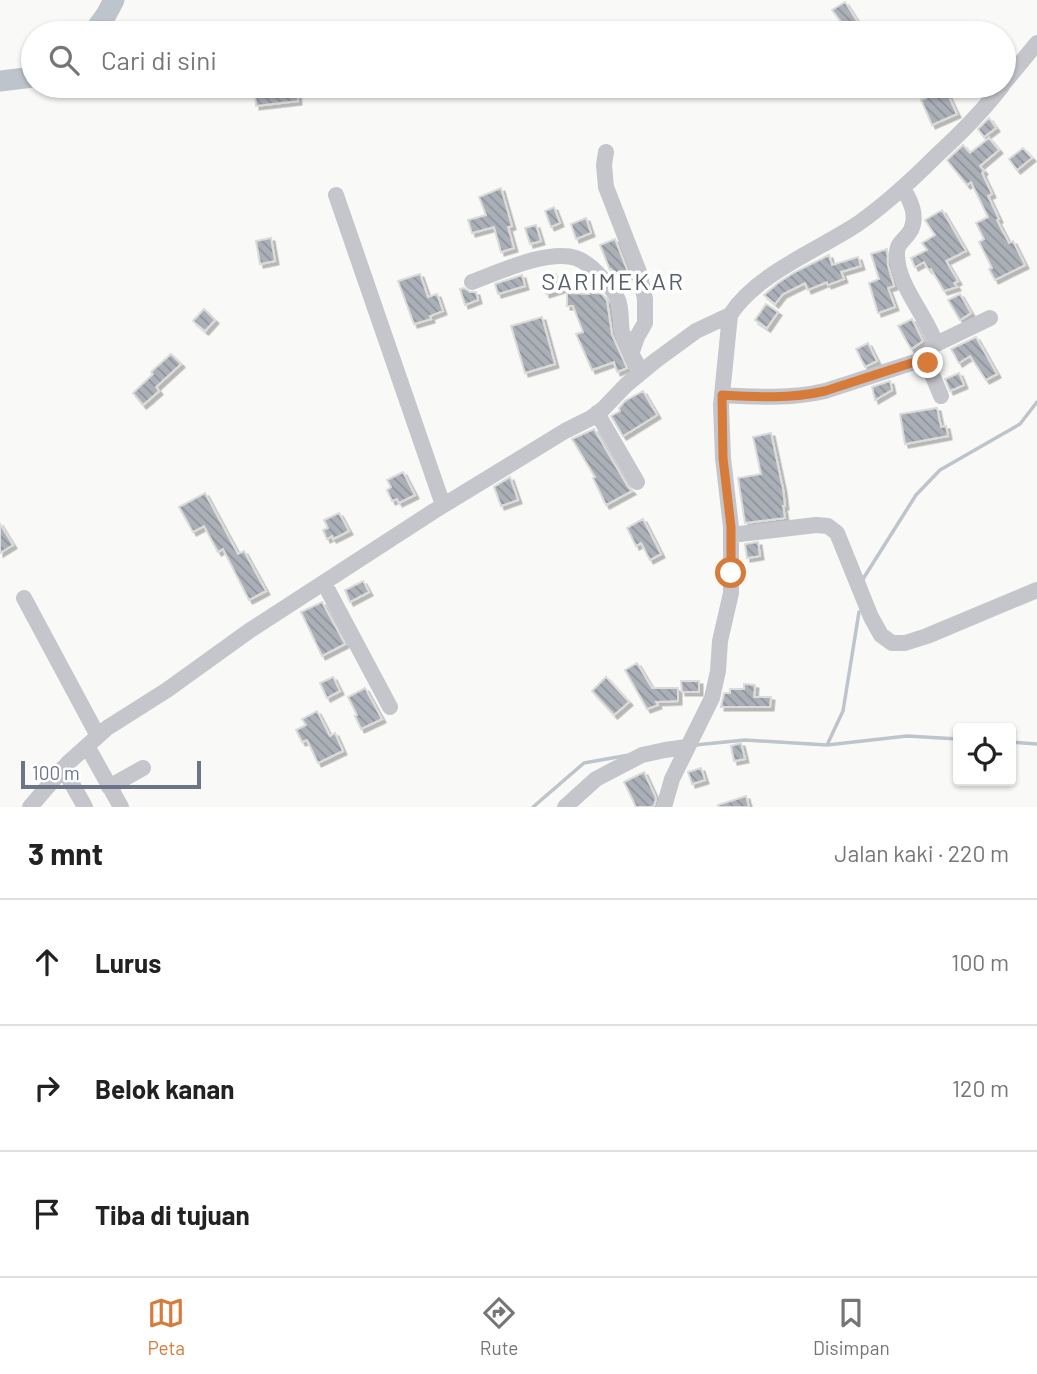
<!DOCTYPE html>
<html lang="id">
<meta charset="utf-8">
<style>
:root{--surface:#fff;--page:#f2f2f2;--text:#222;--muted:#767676;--line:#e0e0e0;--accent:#d77b3a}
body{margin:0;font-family:Barlow,sans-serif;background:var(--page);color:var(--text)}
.controls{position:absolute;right:21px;bottom:21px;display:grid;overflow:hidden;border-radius:7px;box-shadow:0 2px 5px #0004}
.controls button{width:63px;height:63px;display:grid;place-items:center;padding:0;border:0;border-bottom:2px solid var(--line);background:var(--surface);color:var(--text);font:35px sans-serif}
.scale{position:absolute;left:21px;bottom:18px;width:180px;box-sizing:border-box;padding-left:7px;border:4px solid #6b7587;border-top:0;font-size:19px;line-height:24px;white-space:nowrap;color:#6b7587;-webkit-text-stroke:5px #fff;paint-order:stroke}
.stop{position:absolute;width:21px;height:21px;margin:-16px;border:5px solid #d77b3a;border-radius:50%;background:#fff}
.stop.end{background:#d77b3a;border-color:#fff;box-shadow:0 2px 7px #0008}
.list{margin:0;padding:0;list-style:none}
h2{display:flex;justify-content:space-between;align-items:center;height:91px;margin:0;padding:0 28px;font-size:30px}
h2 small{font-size:23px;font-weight:400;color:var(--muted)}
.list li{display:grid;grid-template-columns:46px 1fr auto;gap:21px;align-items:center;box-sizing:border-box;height:126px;padding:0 28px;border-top:2px solid var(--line)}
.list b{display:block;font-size:26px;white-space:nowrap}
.list em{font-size:23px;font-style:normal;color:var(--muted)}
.icon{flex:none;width:38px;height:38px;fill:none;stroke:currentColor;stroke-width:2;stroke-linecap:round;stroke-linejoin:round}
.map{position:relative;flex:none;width:1037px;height:807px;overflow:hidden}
.search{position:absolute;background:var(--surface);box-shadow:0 2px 5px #0004;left:21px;right:21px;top:21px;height:77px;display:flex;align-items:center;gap:18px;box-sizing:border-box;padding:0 24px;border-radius:38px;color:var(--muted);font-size:26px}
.sheet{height:469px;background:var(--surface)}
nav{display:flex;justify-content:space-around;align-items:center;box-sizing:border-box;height:98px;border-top:2px solid var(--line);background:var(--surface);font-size:19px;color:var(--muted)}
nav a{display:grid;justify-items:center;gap:4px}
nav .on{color:var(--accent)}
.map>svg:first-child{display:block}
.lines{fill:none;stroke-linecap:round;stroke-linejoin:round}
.stream{stroke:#bdc4cb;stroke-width:3.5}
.river{stroke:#bdc4cb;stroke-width:21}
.building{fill:url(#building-back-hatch);stroke:#dbdcda;stroke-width:2;filter:url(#shadow)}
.minor{stroke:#c4c6cb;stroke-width:16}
.route{stroke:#d77b3a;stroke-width:9}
.labels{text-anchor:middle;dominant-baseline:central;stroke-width:7;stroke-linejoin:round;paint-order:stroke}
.quarter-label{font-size:24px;letter-spacing:2px;fill:#58606c;stroke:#fff}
</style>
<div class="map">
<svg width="1037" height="807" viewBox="0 0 1037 807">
<defs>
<pattern id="building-back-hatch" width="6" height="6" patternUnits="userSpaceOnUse" patternTransform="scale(1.75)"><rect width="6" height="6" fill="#abb0b8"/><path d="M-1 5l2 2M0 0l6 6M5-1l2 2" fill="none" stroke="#8f949b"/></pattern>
<filter id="shadow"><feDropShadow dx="3.5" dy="3.5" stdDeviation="0" flood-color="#0004"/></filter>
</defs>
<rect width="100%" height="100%" fill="#f9faf8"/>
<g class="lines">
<path class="stream" d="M863 579 916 495 940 470 1020 424 1037 402
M1011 742 1037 744
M695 745 745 740 827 745 907 736 958 739
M827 745 843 711 859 612
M533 807 584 763 629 755"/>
<path class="river" d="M93 33 106 15 114 0
M0 81 33 77"/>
</g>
<path class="building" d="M845 2 859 24 848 31 832 10Z
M945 89 957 114 932 125 921 100Z
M297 90 298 101 256 106 255 94Z
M989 118 996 128 984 137 978 129Z
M989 138 999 150 980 166 984 171 982 173 992 194 988 196 999 219 997 220 1002 230 1009 243 1013 241 1025 265 995 280 989 269 992 268 979 242 984 239 976 223 988 217 971 182 967 185 947 160 963 145 970 153Z
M1023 148 1032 158 1017 170 1009 159Z
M501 188 512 226 508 227 514 248 501 252 494 227 472 233 468 220 486 215 479 197Z
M554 207 560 223 551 227 545 211Z
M942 210 966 251 946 261 958 281 954 283 957 287 944 291 931 269 929 270 924 262 915 267 911 258 927 250 922 243 935 235 925 220Z
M586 218 591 233 576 239 571 224Z
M536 225 541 241 530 244 525 228Z
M271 238 275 261 260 264 256 241Z
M615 239 629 275 618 280 611 269 610 270 600 245Z
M887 249 888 266 894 286 888 288 895 307 878 313 869 283 879 279 871 254Z
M829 255 832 265 858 257 861 266 841 272 844 279 828 285 827 282 808 290 805 283 783 294 775 304 764 295 778 283 795 272Z
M420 274 428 297 437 294 443 311 430 316 431 319 414 324 398 281Z
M556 274 561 289 546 294 542 279Z
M522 275 525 286 498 294 495 284Z
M464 288 470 292H476L478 300 465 305 460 289Z
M589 292 602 294 607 301 612 335 627 368 617 372 614 362 592 370 576 334 583 332 573 306H567V293L589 294Z
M960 294 971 313 960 320 948 300Z
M766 304 778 312 767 328 755 320Z
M204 309 215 320 205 331 193 321Z
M542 317 555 364 525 373 511 326Z
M912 319 923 341 911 349 898 326Z
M976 337 997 374 986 380 970 356 959 363 951 349Z
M868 343 877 361 865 367 856 349Z
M171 354 181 364 156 387 159 391 143 405 133 393 153 374 151 372Z
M959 373 964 385 950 391 945 379Z
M890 381 892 390 875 400 872 387Z
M643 391 657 415 623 436 611 416 620 411 619 408 625 401Z
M937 408 941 427 946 426 948 436 905 444 900 414Z
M594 429 628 487 632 491 606 505 593 478 595 477 572 439Z
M771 433 783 489 785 506H783L785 518 745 523 738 478 761 474 753 437Z
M403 472 415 495 399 503 397 499 392 501 387 490 391 487 387 480Z
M510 477 518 500 501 506 494 487Z
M205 493 238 554 244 551 266 591 249 600 223 549 218 552 204 526 193 532 179 507Z
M339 513 349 531 333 539 332 536 327 539 323 530 328 528 324 520Z
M643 519 661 554 650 560 641 543 636 546 627 528Z
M0 524 13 545 0 553Z
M758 542 760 556 747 558 745 544Z
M363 581 369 592 350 602 345 590Z
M322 602 345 644 322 656 301 612Z
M637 663 652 688H678V701L656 702 658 705 647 709 625 670Z
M333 677 340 691 327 698 320 683Z
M606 677 629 702 614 715 592 691Z
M681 681H699V692H682Z
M744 684 755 685 754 697H771L770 707H721L724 693H730V689H744Z
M365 688 382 719 361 729 355 716 357 715 348 697Z
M317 711 330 736 335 733 343 751 318 763 307 740 302 742 296 730 306 725 302 719Z
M741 743 745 759 734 761 731 746Z
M701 768 705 780 692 784 688 772Z
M644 772 656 798 654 806 651 807H636L624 782Z
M746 796 749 807H719L718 805Z"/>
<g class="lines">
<path class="minor" d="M1004 83 1037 43
M606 152 604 165 606 187 639 272 645 299V323L637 337 631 354
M903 188C910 200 918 215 911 230 902 245 894 241 898 264 902 288 925 316 934 339 935 348 927 352 926 360L941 396
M336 195 443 505
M472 282C499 272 548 249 576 258 587 262 595 270 602 278 608 285 615 291 618 300 622 310 620 322 622 332 626 346 634 359 641 371
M934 345 990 318
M722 395C756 397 791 399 825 391L927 358
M597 413 637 482
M731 535 816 525 828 526 837 533 871 617 881 635 892 643H905L927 636 1037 590
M324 583 390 707
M24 598 98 736
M87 746 121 807
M63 768 85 807
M109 787 143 768
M30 807 68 763 107 728 167 690 249 631 434 511 565 431 591 418 603 409 626 385 655 361 696 331 730 315
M565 807 596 779 642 755 665 750 687 747
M664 807 672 779 712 698 718 671 720 641 731 593V527L723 458 721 405 730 315C757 273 819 250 859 223 887 203 912 180 936 156 960 134 982 112 1002 86"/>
</g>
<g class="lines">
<path class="route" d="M731 573V527L723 458 722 395C756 397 791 399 825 391L927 358 928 363"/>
</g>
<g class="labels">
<g class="quarter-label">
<text x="613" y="280">SARIMEKAR</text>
</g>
</g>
</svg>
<div class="controls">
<button><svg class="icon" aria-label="locate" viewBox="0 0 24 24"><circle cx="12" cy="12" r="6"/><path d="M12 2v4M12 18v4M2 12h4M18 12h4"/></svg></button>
</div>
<div class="scale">100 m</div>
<div class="stop" style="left:731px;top:573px"></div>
<div class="stop end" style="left:928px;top:363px"></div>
<div class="search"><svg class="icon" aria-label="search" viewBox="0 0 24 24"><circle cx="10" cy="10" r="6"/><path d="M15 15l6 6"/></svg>Cari di sini</div>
</div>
<section class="sheet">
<h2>3 mnt<small>Jalan kaki · 220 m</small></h2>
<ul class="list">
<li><svg class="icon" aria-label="ahead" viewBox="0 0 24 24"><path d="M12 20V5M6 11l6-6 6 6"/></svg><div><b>Lurus</b></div><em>100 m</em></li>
<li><svg class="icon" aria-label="right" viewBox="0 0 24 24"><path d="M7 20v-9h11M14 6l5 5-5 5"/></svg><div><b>Belok kanan</b></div><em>120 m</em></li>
<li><svg class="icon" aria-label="arrive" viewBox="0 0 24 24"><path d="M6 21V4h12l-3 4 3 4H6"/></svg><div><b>Tiba di tujuan</b></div></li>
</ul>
</section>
<nav>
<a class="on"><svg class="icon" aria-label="map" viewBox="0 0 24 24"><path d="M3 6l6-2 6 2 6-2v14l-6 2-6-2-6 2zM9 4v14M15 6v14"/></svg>Peta</a>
<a><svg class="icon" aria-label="directions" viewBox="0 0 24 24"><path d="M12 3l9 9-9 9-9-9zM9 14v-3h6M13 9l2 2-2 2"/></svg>Rute</a>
<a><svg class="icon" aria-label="saved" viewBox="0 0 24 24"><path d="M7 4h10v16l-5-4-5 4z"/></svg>Disimpan</a>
</nav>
